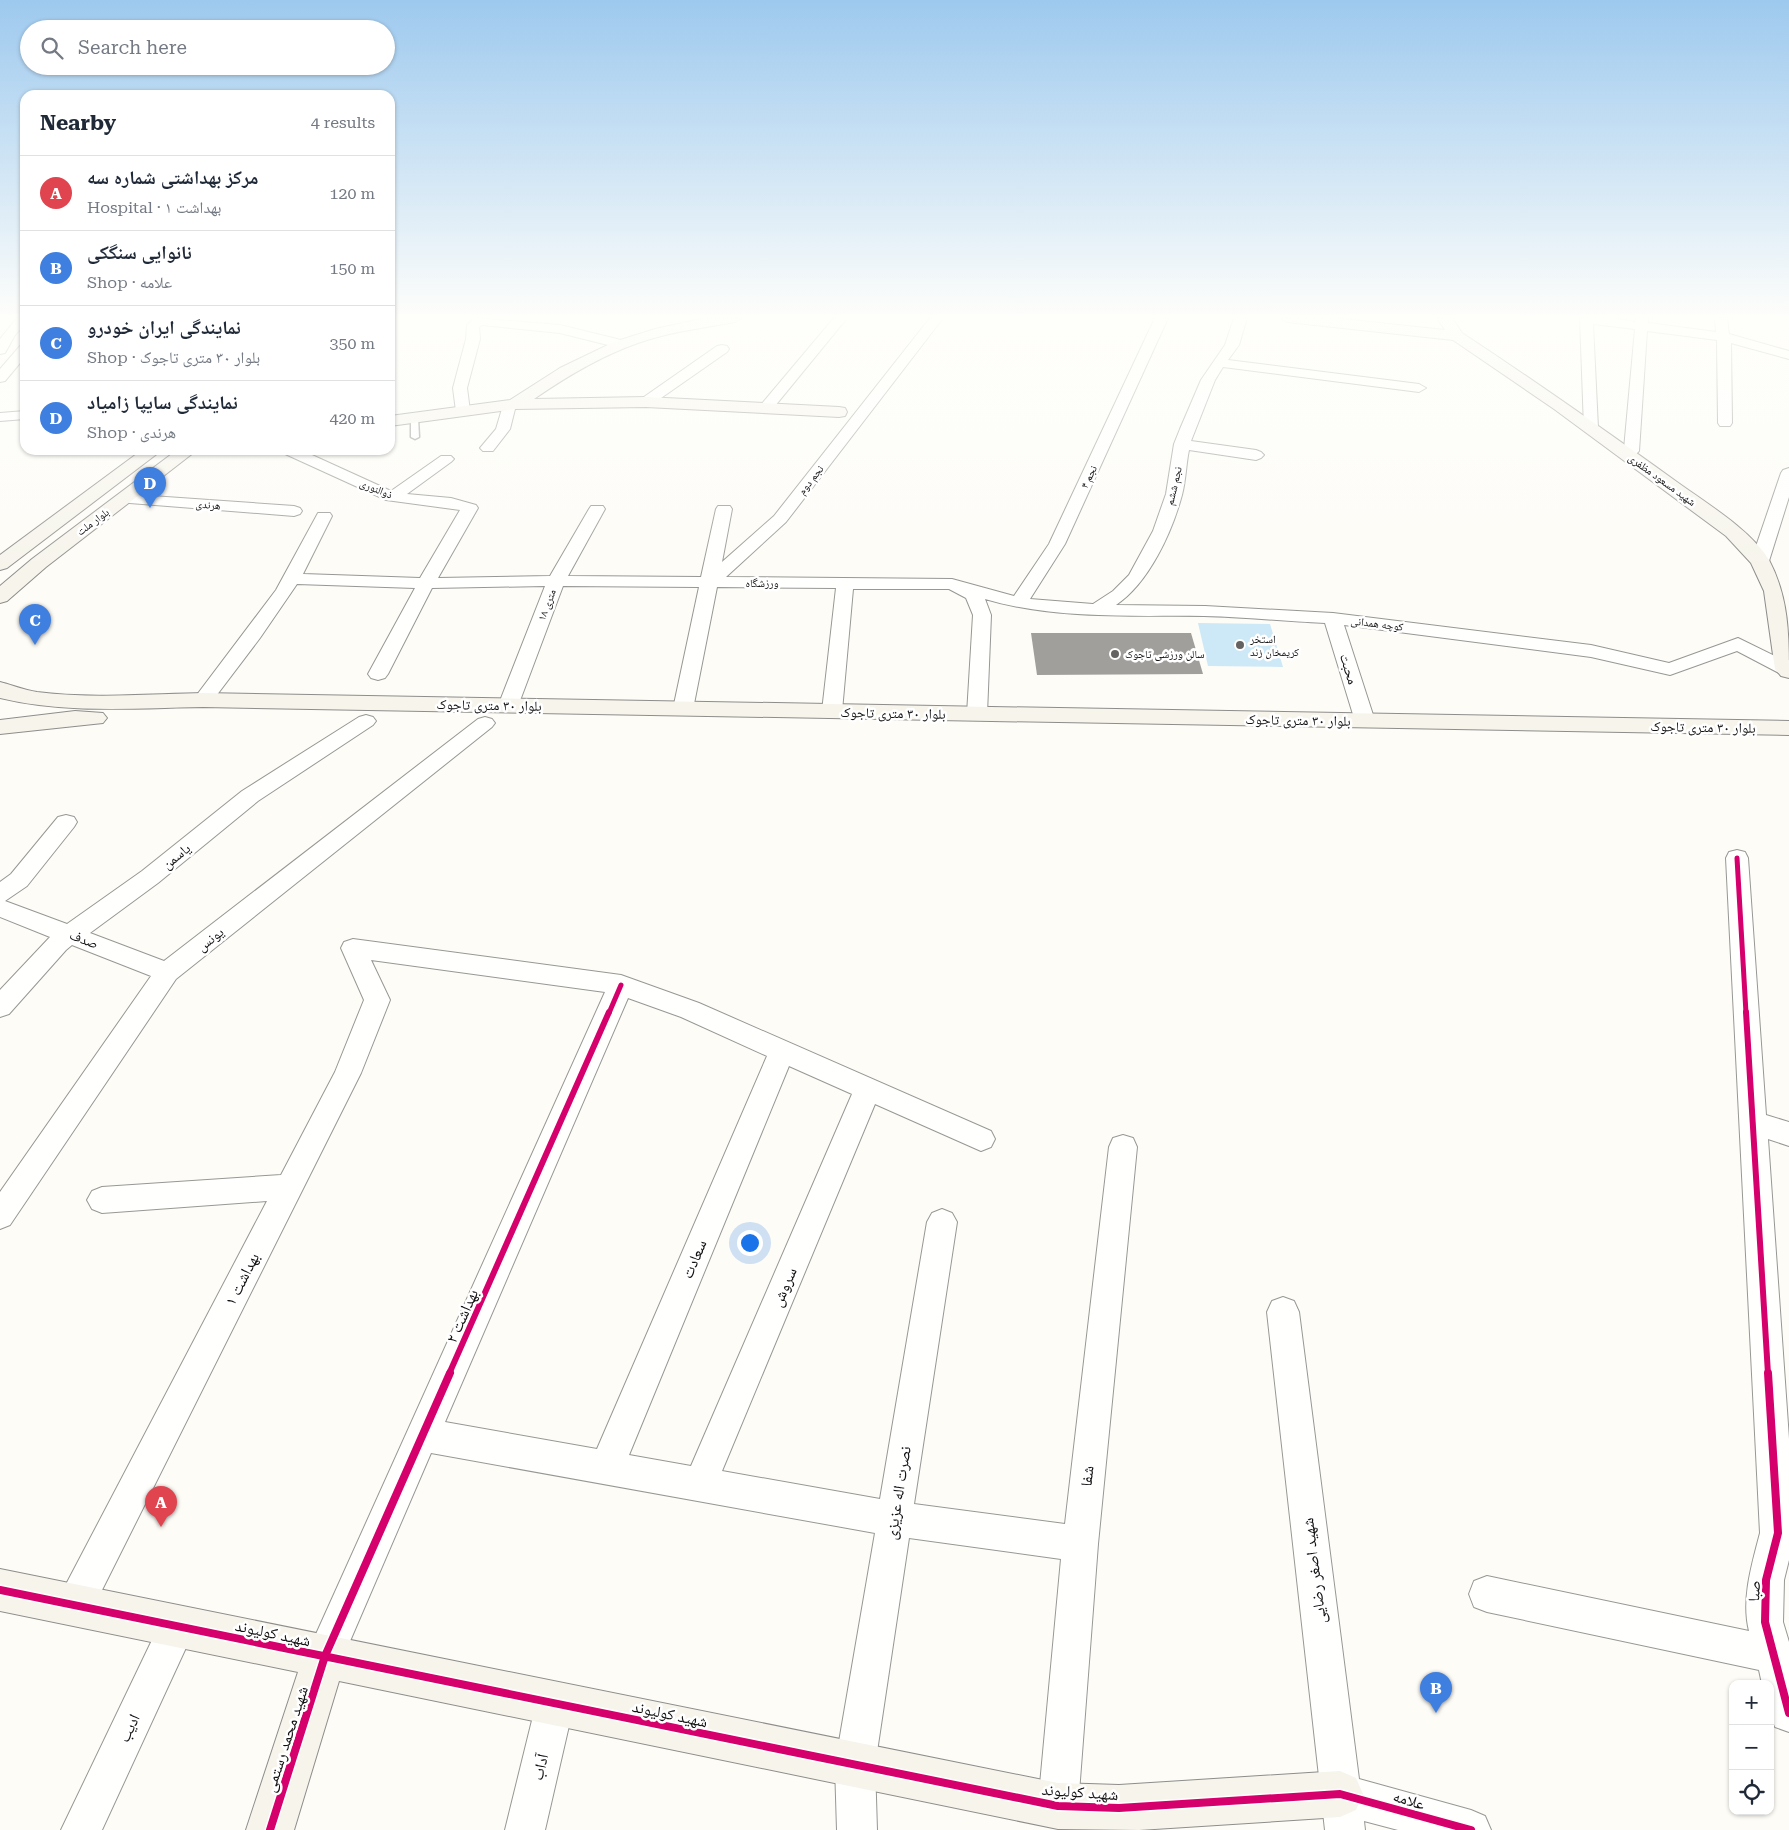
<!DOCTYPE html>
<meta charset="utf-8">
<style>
:root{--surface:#fff;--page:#f2f2f3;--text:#1f2937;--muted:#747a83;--line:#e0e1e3;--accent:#646362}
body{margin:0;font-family:"Roboto Serif","Noto Naskh Arabic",serif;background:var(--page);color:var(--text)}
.controls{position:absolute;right:15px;bottom:15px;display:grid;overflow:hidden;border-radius:10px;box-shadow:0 1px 4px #0004}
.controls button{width:45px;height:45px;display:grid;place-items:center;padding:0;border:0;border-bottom:1px solid var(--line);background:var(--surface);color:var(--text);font:25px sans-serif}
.you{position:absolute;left:749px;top:1242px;width:18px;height:18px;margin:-12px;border:4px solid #fff;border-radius:50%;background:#1a73e8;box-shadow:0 0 0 8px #1a73e833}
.badge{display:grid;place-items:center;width:32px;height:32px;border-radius:50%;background:var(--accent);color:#fff;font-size:16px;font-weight:700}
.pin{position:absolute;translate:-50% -41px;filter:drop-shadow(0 1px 2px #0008)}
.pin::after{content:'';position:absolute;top:26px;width:18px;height:15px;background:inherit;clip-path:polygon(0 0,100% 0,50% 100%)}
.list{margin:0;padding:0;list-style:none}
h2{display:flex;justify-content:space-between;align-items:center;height:65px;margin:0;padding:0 20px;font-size:21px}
h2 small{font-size:16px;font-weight:400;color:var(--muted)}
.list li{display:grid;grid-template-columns:32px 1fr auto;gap:15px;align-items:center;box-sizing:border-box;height:75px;padding:0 20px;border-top:1px solid var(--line)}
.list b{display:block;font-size:19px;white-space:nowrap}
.list p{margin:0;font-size:16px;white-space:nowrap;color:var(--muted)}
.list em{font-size:16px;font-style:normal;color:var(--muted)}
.icon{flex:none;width:28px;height:28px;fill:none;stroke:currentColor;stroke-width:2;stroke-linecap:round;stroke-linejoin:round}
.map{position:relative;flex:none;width:1789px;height:1830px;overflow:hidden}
.search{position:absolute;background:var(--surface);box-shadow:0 1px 4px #0004;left:20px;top:20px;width:375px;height:55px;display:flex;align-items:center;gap:12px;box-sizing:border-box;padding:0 18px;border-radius:28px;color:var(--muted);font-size:19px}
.panel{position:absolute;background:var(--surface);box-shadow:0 1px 4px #0004;left:20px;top:90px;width:375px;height:365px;border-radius:15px}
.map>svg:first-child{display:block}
.water{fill:#cde8f7}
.building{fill:#a19f9c}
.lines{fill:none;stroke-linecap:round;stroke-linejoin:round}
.lane-casing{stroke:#979795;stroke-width:3}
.street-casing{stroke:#979795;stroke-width:2}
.secondary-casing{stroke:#8e8d8b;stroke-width:2}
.lane{fill:#fffffe;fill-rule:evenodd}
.street{fill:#fffffe;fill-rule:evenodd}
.secondary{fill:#f6f4eb;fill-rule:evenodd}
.cycleway-far2-casing{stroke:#fff;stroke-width:8}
.cycleway-far1-casing{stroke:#fff;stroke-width:9}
.cycleway-casing{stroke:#fff;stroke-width:11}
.cycleway-far2{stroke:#d6006c;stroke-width:5}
.cycleway-far1{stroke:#d6006c;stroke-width:6}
.cycleway{stroke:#d6006c;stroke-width:8}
.poi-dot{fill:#646362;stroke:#fff;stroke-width:2}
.labels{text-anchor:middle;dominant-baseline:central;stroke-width:5;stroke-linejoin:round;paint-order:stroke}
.far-street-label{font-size:11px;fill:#111;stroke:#fff}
.far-poi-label{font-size:11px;fill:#111;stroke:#fff;text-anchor:start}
.street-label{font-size:14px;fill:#111;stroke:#fff}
.near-street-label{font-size:16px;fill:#111;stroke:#fff}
</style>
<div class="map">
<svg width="1789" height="1830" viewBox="0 0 1789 1830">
<rect width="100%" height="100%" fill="#fdfcf7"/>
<path class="water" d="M1198 623 1270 624 1283 667 1208 666Z"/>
<path class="building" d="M1031 633H1191L1203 674 1037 675Z"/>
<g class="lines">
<defs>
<path id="lane" d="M411 416 418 418 419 437 415 439 411 437Z"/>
<path id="street" d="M17 318H25V324L15 335 5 353 0 354V339Z
M475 318 560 325 625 341 627 344 620 348 560 333 482 325 479 327 480 339 467 388 470 411 468 414H458L456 411 453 388 466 339 467 325Z
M834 318H847L770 412H760L758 409 760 406Z
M930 318H943L786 522 726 577 952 579 1014 596 1049 544 1155 318H1168L1065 544 1030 599 1093 604 1113 591 1129 575 1153 531 1166 494 1174 444 1180 429 1201 380 1225 345 1234 318H1247L1239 345 1228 360 1419 384 1426 388 1419 392 1223 367 1215 380 1191 441 1256 450 1261 452 1264 455 1261 458 1256 460 1189 450C1186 464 1186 480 1182 495 1172 532 1149 583 1116 605L1205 606 1333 613 1591 645 1669 663 1738 638 1785 661 1789 660V674L1779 673 1737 651 1670 675 1591 657 1344 625 1375 721 1372 725 1365 727 1358 725 1355 721 1325 623C1285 621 1244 617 1204 616 1131 615 1056 620 985 599L991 615 987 714 984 718 977 720 970 718 967 714 973 615 966 598 949 589H853L842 711 839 715 832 717 825 715 822 711 836 588 717 587 693 709 690 713 683 715 676 713 673 709 699 587 563 586 518 706 515 710 508 712 501 710 498 706 545 586 432 588 388 674 385 678 378 680 371 678 368 674 415 588 297 584 260 638 210 704 203 706 196 704 193 700 276 590 318 513H330L332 516 303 574 420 578 460 510 386 500 283 453 280 450H301L391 491 441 456H451L454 459 451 462 407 494 451 498 476 505 478 508 438 578 550 576 589 509 591 506H603L605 509 568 576 701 577 716 509 718 506H730L732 509 722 562 774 516Z
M1580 318H1611L1635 322 1636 318H1648V323L1716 332 1715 318H1727L1729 334 1789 351V359L1731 343 1732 423 1730 426H1720L1718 423 1717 340 1647 331 1639 451C1634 457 1628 459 1621 457L1618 454 1624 449 1635 329 1593 324 1598 428 1596 431H1586L1584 428Z
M25 345V357L5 381 0 382V369L20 346Z
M722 345 727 346 729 349 727 352 651 405H641L639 402 641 399 717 346Z
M509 401 514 402 516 405 510 429 493 451H483L480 448 496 429 504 402Z
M25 411V419L0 421V413Z
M1789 468V497L1769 561 1766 565 1760 566 1754 565 1751 561 1781 473 1783 470Z
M123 494 294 506 300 508 302 511 300 514 294 516 117 502 115 499 117 496Z
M366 715 373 717 376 721 373 725 258 801 158 883 90 933 164 961 478 719 485 717 492 719 495 723 492 727 176 979 10 1225 0 1229V1192L151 976 72 945 66 950 9 1014 0 1017V990L50 937 0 917V882L11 874 58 817 66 815 74 817 77 822 74 827 27 886 5 901 67 924 142 871 242 791 359 717Z
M1737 850 1745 852 1748 858 1766 1115 1789 1122V1146L1768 1139 1789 1439V1560L1784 1580 1783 1622 1789 1642V1732L1775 1727 1770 1714V1684H1762L1759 1670 1487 1612 1474 1607 1469 1594 1474 1581 1487 1576 1749 1631C1741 1599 1752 1564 1760 1533L1726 858 1729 852Z
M353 939 621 975 699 1003 991 1131 995 1139 991 1147 981 1151 875 1104 722 1471 880 1499 927 1222 932 1213 942 1209 952 1213 957 1222 914 1504 1065 1524 1109 1147 1113 1138 1123 1135 1133 1138 1137 1147 1098 1544 1078 1806 1072 1820 1058 1826 1044 1820 1038 1806 1061 1559 909 1538 875 1765 877 1830H837L835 1765 875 1533 431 1453 338 1669 325 1675 312 1669 306 1656 312 1643 605 992 371 960 390 1000 361 1073 88 1618 75 1623 62 1618 57 1605 62 1592 267 1201 102 1213 92 1209 87 1200 92 1191 102 1187 281 1175 335 1072 364 1000 341 948 344 942ZM628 998 681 1017 767 1056 597 1449 445 1422ZM789 1066 852 1094 691 1466 629 1455Z
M1283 1297 1294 1301 1299 1312 1359 1779 1471 1810 1485 1816 1491 1830H1398L1364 1821 1365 1830H1325L1267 1312 1272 1301Z
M178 1608 191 1613 196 1626 102 1830H61L165 1613Z
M555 1685 569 1690 574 1704 545 1830H505L536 1704 541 1690Z"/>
<path id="secondary" d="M706 318H742L735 322C702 328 669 332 638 343 600 356 566 377 534 399L646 397 839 407 845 408 847 412 845 416 839 417 646 407 515 409 390 426V416L510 400 560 368 614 342 655 329Z
M1280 318H1333L1445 330 1437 318H1452L1462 333C1535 381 1606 431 1677 482 1706 503 1751 530 1769 560 1789 598 1789 635 1789 678L1781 676 1775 669 1764 591 1751 563 1726 536 1554 409 1453 340 1287 322Z
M142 450H162L7 568 0 570V555Z
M177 450H197L46 567 7 601 0 603V586L32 559Z
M0 682C12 685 24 690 37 692 91 699 148 694 203 693L1789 721V735L203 707C135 708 66 714 0 698Z
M75 711 103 713 107 718 103 723 0 734V720Z
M0 1569 1058 1783 1119 1785 1340 1771 1356 1778 1363 1794 1356 1810 1340 1817 1139 1830 1058 1829 339 1681 294 1830H246L298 1672 0 1611Z"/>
</defs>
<use href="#lane" class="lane-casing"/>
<use href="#street" class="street-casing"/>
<use href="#secondary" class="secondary-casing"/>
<use href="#lane" class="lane"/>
<use href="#street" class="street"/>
<use href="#secondary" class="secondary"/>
<defs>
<path id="cycleway-far2" d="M1737 858 1746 1013
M609 1013 621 985"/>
<path id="cycleway-far1" d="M1746 1012 1768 1374
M449 1374 609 1012"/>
<path id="cycleway" d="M1768 1373 1778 1533 1766 1580 1765 1622 1789 1713
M0 1590 1058 1806 1119 1808 1340 1794 1471 1830
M270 1830 325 1656 450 1373"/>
</defs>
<use href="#cycleway-far2" class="cycleway-far2-casing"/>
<use href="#cycleway-far1" class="cycleway-far1-casing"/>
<use href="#cycleway" class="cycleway-casing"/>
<use href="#cycleway-far2" class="cycleway-far2"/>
<use href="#cycleway-far1" class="cycleway-far1"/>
<use href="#cycleway" class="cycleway"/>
</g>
<linearGradient id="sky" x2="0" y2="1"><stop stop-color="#9dc9ee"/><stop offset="0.55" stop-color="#fefefb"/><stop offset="1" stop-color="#fefefb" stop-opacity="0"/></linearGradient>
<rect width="1789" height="575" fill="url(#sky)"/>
<g class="poi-dot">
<circle cx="1240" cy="645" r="5"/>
<circle cx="1115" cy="654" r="5"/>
</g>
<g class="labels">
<g class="far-street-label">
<text transform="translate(1089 477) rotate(-64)">نجم ۴</text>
<text transform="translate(811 480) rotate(-52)">نجم دوم</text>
<text transform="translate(1662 480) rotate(36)">شهید مسعود مظفری</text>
<text transform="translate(1174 486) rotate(-77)">نجم ششم</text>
<text transform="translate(376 489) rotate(22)">ذوالنوری</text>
<text transform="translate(208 505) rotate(4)">هرندی</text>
<text transform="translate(93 522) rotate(-37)">بلوار ملت</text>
<text x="762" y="583">ورزشگاه</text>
<text transform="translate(547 605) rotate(-69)">۱۸ متری</text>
<text transform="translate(1377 624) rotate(7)">کوچه همدانی</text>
</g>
<g class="far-poi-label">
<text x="1250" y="639">استخر<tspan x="1250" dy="13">کریمخان زند</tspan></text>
<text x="1125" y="654">سالن ورزشی تاجوک</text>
</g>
<g class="street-label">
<text transform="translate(1349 669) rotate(73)">محبت</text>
<text transform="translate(489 705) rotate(1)">بلوار ۳۰ متری تاجوک</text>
<text transform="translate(893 713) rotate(1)">بلوار ۳۰ متری تاجوک</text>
<text transform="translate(1298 720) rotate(1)">بلوار ۳۰ متری تاجوک</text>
<text transform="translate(1703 727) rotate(1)">بلوار ۳۰ متری تاجوک</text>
<text transform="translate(176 856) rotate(-39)">یاسمن</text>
<text transform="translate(84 939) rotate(21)">صدف</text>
<text transform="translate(210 939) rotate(-38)">یونس</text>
</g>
<g class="near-street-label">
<text transform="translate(694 1259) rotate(-67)">سعادت</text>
<text transform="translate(242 1279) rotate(-63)">بهداشت ۱</text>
<text transform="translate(784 1287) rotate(-67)">سروش</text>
<text transform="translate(462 1316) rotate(-66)">بهداشت ۲</text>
<text transform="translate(1087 1476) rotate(-84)">شفا</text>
<text transform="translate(898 1493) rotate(-81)">نصرت اله عزیزی</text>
<text transform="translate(1314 1571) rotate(-97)">شهید اصغر رضایی</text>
<text transform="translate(1754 1591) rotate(-87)">صبا</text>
<text transform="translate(273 1633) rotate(12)">شهید کولیوند</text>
<text transform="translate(670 1714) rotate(12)">شهید کولیوند</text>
<text transform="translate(129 1728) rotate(-65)">ادیب</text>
<text transform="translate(286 1739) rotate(-72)">شهید محمد رستمی</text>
<text transform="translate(540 1767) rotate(-77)">آداب</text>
<text transform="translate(1080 1792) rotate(4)">شهید کولیوند</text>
<text transform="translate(1409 1800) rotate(16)">علامه</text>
</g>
</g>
</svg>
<div class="controls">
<button>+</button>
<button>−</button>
<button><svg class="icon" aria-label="locate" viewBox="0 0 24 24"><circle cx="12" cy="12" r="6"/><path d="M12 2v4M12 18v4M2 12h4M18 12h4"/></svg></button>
</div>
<div class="you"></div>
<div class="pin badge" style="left:161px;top:1527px;background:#e0444e">A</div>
<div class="pin badge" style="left:1436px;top:1713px;background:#3f7fe0">B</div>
<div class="pin badge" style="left:35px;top:645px;background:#3f7fe0">C</div>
<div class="pin badge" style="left:150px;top:508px;background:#3f7fe0">D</div>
<div class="search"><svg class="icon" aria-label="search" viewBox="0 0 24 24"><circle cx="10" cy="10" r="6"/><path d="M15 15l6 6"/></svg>Search here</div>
<section class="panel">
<h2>Nearby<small>4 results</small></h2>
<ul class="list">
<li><span class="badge" style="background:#e0444e">A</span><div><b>مرکز بهداشتی شماره سه</b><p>Hospital · بهداشت ۱</p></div><em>120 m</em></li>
<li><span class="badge" style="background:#3f7fe0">B</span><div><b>نانوایی سنگکی</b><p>Shop · علامه</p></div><em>150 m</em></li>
<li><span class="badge" style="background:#3f7fe0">C</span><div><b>نمایندگی ایران خودرو</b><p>Shop · بلوار ۳۰ متری تاجوک</p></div><em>350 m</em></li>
<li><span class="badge" style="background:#3f7fe0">D</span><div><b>نمایندگی سایپا زامیاد</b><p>Shop · هرندی</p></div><em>420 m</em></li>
</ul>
</section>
</div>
